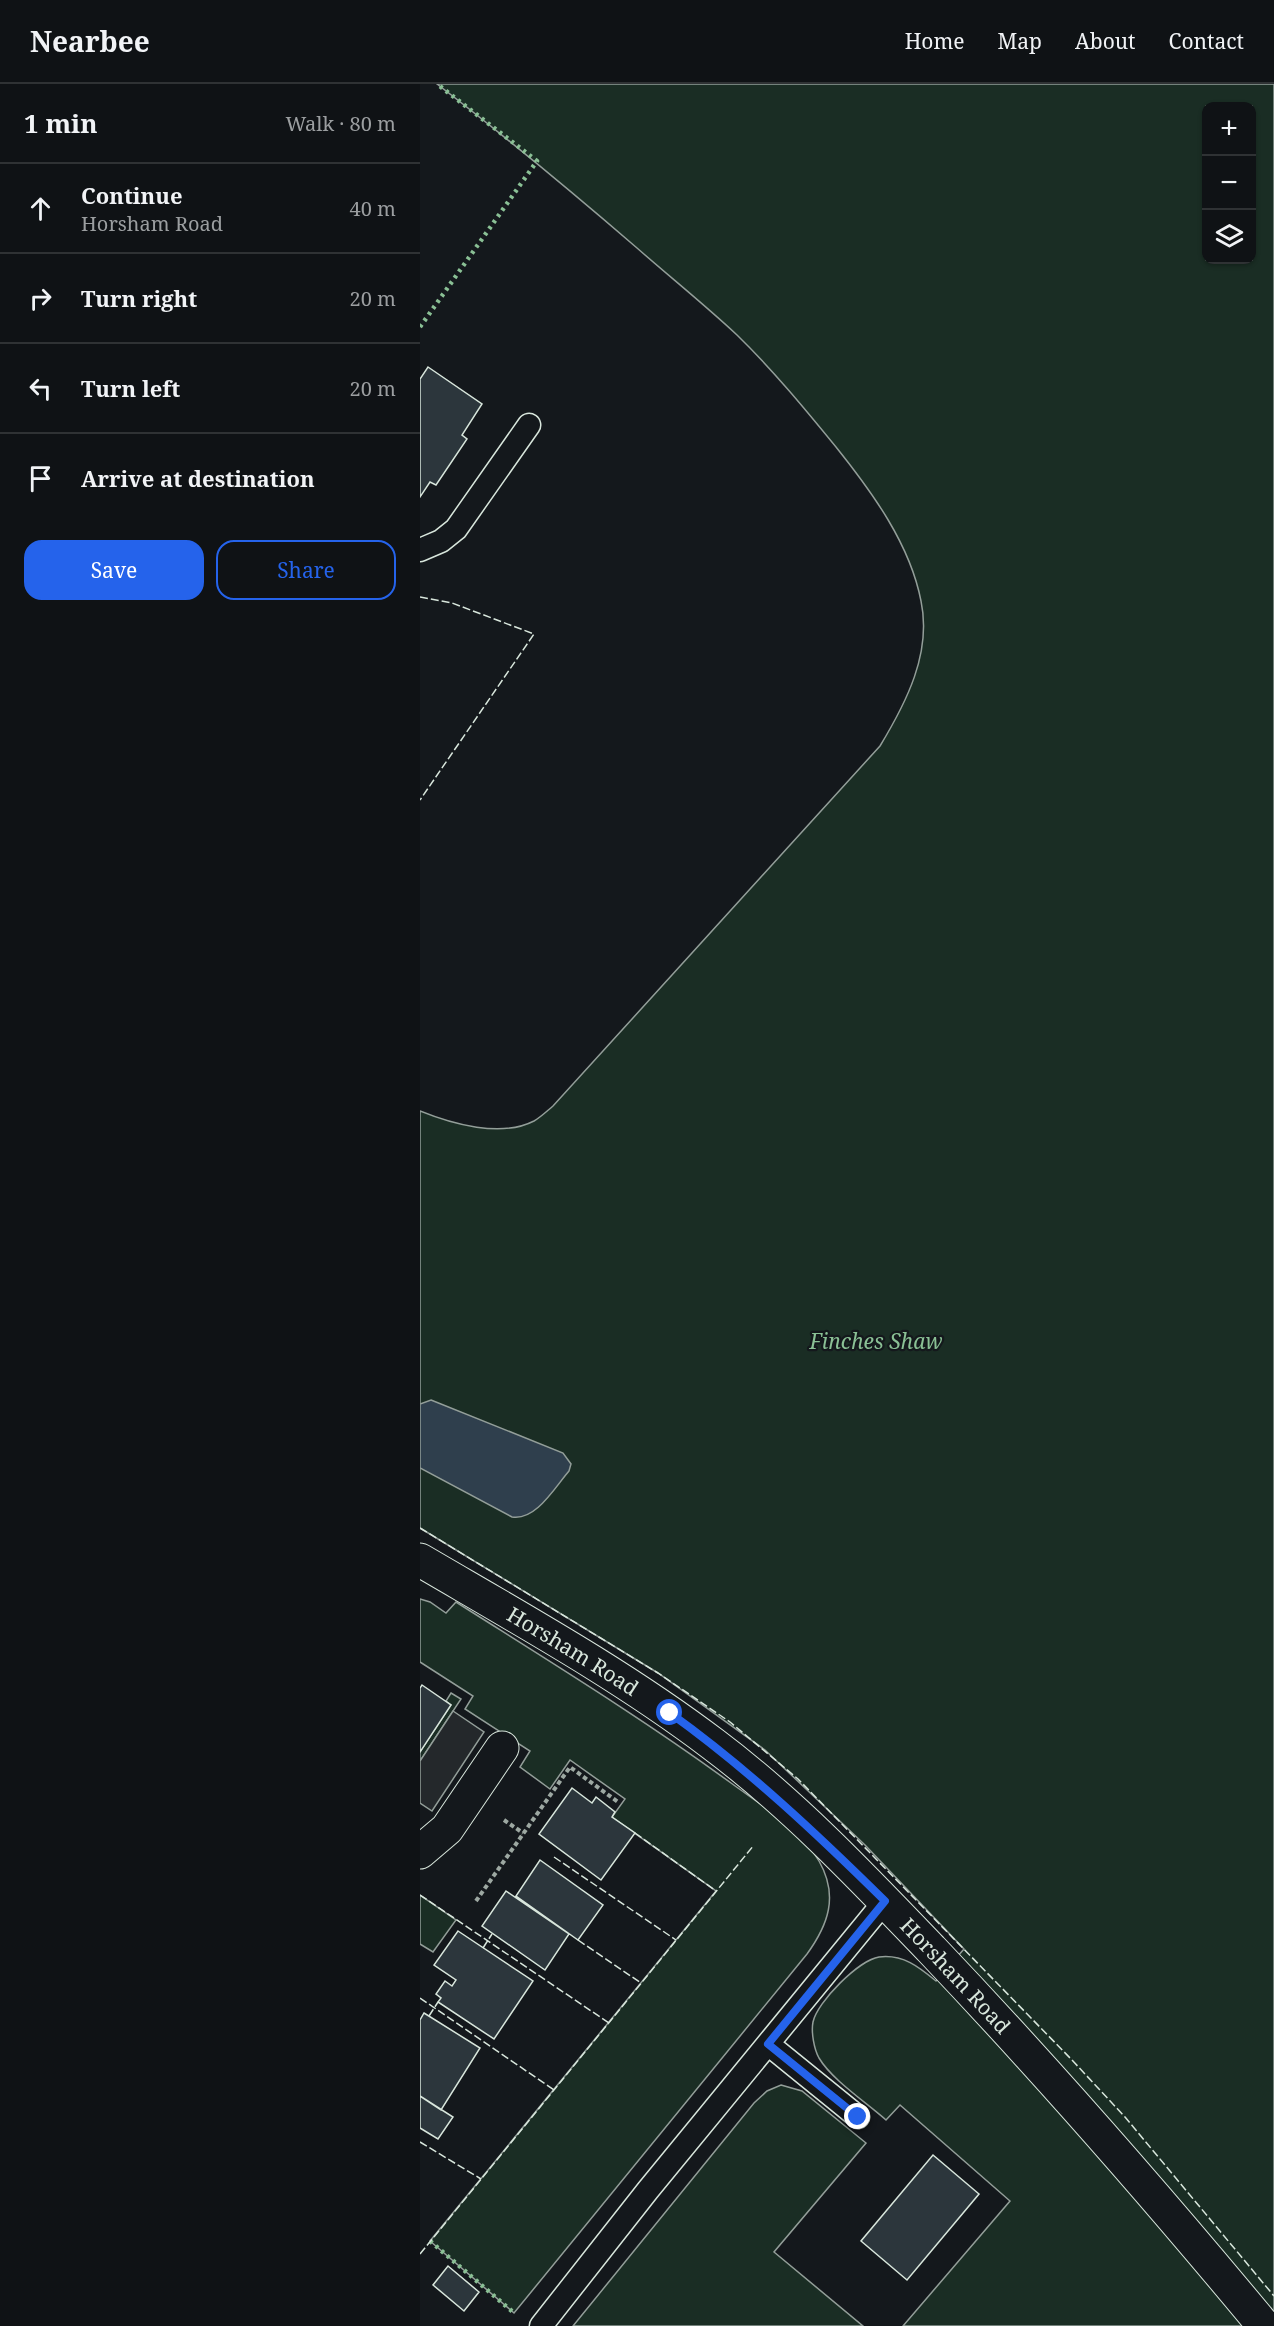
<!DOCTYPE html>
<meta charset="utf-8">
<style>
:root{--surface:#0f1215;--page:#181b1e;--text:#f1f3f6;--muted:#9b9ea0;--line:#2f3234;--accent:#2563eb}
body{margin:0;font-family:"Noto Serif",serif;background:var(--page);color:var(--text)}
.controls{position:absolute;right:18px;top:18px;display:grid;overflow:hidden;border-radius:12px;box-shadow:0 2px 4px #0004}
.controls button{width:54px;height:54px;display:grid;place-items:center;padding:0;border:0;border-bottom:2px solid var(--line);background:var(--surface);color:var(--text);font:30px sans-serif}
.stop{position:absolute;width:18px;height:18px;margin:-14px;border:4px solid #2563eb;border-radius:50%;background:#fff}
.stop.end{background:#2563eb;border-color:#fff;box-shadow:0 2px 6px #0008}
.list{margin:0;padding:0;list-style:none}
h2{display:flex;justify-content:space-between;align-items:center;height:78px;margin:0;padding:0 24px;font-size:26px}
h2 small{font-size:20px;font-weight:400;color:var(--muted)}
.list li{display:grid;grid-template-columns:39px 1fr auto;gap:18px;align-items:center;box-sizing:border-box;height:90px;padding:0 24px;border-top:2px solid var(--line)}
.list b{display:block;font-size:22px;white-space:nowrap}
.list p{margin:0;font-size:20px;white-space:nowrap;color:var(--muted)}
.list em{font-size:20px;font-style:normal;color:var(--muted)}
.actions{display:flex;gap:12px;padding:18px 24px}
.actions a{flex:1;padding:14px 0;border:2px solid var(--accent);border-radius:18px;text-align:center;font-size:21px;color:var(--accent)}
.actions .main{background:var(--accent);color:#fff}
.icon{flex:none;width:33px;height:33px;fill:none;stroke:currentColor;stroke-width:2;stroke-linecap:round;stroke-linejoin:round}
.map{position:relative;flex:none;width:854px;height:2242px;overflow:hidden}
header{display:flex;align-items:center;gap:36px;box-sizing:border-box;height:84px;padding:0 30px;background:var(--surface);border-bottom:2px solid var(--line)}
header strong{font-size:28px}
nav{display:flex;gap:33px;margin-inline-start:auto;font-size:21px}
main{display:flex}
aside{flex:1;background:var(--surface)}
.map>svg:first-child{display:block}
.green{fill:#1a2d24;stroke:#939e99;stroke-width:1.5;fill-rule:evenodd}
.parking{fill:#24282b;stroke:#939e99;stroke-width:1.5}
.water{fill:#2f3f4d;stroke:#939e99;stroke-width:1.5}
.building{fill:#2c363c;stroke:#d8e6dc;stroke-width:1.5}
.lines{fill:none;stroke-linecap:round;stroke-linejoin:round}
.lane-casing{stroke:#d8e6dc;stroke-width:25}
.street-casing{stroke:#d8e6dc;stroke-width:35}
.secondary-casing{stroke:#d8e6dc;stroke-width:35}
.path{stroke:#9da8a2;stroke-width:4;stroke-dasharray:4.5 3;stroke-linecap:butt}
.lane{stroke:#14181c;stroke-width:22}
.street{stroke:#14181c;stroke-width:33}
.secondary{stroke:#14181c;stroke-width:33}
.hedge{stroke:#8ac095;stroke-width:4.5;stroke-dasharray:3 4.5;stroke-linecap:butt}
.fence{stroke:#d8e6dc;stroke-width:1.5;stroke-dasharray:8 3;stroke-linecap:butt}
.route{stroke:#2563eb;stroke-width:8}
.labels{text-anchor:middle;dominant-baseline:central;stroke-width:4.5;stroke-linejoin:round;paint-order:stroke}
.park-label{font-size:21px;font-style:italic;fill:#8ac095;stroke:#14181c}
.street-label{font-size:21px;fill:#d8e6dc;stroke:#14181c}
</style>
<header>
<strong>Nearbee</strong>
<nav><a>Home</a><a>Map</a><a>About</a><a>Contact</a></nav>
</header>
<main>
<aside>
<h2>1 min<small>Walk · 80 m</small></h2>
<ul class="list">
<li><svg class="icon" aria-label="ahead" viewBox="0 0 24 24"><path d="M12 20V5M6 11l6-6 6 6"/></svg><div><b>Continue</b><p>Horsham Road</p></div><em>40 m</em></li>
<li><svg class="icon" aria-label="right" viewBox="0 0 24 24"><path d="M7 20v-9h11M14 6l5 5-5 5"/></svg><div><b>Turn right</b></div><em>20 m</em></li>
<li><svg class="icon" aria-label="left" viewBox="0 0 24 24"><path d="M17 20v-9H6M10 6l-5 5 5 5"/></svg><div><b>Turn left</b></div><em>20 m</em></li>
<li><svg class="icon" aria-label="arrive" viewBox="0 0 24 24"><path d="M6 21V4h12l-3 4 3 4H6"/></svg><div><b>Arrive at destination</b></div></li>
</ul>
<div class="actions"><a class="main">Save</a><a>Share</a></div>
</aside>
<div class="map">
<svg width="854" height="2242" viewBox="0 0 854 2242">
<rect width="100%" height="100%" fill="#14181c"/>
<path class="green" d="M17 0H854V2242H483L590 2117 480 2021 466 2036C447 2019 412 1996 399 1974 394 1965 391 1948 393 1938 397 1918 439 1876 459 1873 483 1870 499 1883 516 1897L544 1865 445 1761 345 1666 238 1589 0 1444V1027C32 1040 81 1054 114 1037 121 1033 127 1027 133 1022L460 662C486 619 512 569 501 517 490 460 452 408 416 363 385 325 352 285 317 251 285 221 250 193 217 164 152 108 86 53 17 0ZM786 22H832V176H786Z
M0 1515 10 1518 26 1529 36 1518C129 1577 222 1634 311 1699 341 1721 380 1744 399 1777 419 1812 408 1841 387 1870L94 2229 10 2157 296 1807 192 1733 205 1715 150 1676 130 1705 100 1683 110 1667 45 1625 53 1612 0 1578Z
M31 1609 41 1615 0 1677V1668L31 1621 26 1617Z
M0 1811 36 1836 13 1868 0 1860Z
M361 2001 382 2007 446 2059 354 2168 443 2242H153L334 2019 347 2007Z"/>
<path class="parking" d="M33 1627 64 1648 12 1727 0 1719V1677Z"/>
<path class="water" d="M11 1316 143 1369 151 1380 149 1387C135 1403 116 1437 92 1433L0 1384V1320Z"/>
<path class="building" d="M8 283 62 320 42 351 47 355 16 401 10 398 0 413V295Z
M2 1601 31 1621 0 1668V1604Z
M152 1704 172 1719 176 1713 195 1728 192 1733 215 1749 181 1796 119 1750Z
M120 1776 183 1821 158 1856 96 1812Z
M86 1807 149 1850 125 1886 62 1842Z
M38 1847 113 1897 74 1955 18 1918 21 1914 16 1910 25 1897 32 1902 36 1896 14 1881Z
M4 1929 60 1964 21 2026 0 2012V1936Z
M0 2012 33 2033 18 2055 0 2044Z
M513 2071 559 2110 487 2196 441 2157Z
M28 2182 59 2208 44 2227 13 2201Z"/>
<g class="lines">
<defs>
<path id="lane" d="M0 466 21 457 36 445 109 341
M348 1960 438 2033
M121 2242 228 2106 465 1817"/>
<path id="street" d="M0 1768 27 1745 82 1664"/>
<g id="secondary">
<path id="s1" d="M0 1476C99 1534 202 1591 293 1660 373 1720 443 1794 512 1866 627 1987 737 2113 844 2242"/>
</g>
</defs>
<use href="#lane" class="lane-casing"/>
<use href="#street" class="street-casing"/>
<use href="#secondary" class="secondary-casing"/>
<path class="path" d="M84 1736 103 1749
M56 1817 150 1683 198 1718"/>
<use href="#lane" class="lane"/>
<use href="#street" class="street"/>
<use href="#secondary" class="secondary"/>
<path class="hedge" d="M0 243 117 77 17 0
M10 2157 94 2229"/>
<path class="fence" d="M0 513 32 519 114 550 0 716
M0 1444 238 1589 310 1638 378 1695 652 1976 705 2033 854 2212
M215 1749 296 1807
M134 1773 256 1856
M0 1811 189 1939
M158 1856 221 1899
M63 1864 72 1850
M0 1914 134 2006
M9 1932 18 1918
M0 2058 61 2095
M0 2170 334 1761"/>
</g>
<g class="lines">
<path class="route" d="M250 1629C328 1685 397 1750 465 1817L348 1960 438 2033"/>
</g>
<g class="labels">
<g class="park-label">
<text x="456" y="1257">Finches Shaw</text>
</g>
<g class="street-label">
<text stroke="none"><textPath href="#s1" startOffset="178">Horsham Road</textPath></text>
<text stroke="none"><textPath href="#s1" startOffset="682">Horsham Road</textPath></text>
</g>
</g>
</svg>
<div class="controls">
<button>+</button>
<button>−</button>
<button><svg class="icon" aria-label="layers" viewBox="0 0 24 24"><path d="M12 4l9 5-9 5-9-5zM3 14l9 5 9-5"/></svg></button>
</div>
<div class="stop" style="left:250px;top:1629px"></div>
<div class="stop end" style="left:438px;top:2033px"></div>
</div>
</main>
